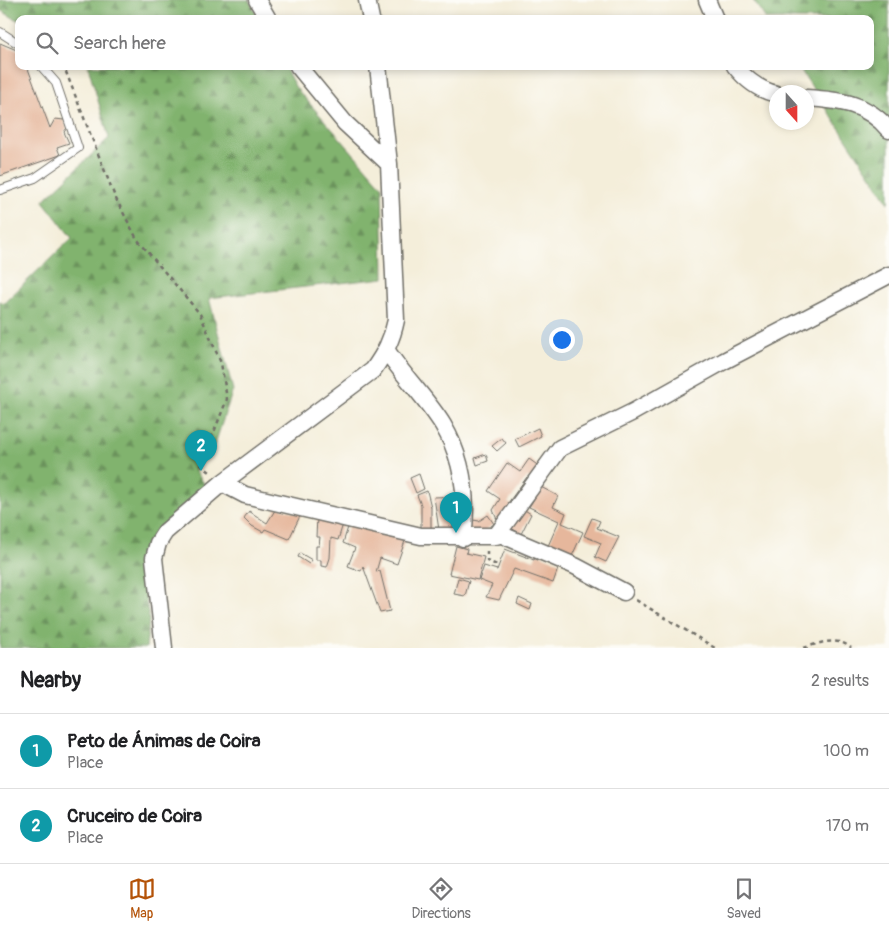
<!DOCTYPE html>
<meta charset="utf-8">
<style>
:root{--surface:#fff;--page:#f6f6f6;--text:#202124;--muted:#757577;--line:#e0e0e0;--accent:#b45309}
body{margin:0;font-family:Pangolin,sans-serif;background:var(--page);color:var(--text)}
.compass{position:absolute;left:769px;top:85px;width:45px;height:45px;border-radius:50%;background:var(--surface);box-shadow:0 2px 8px #0003;rotate:159deg}
.you{position:absolute;left:561px;top:339px;width:18px;height:18px;margin:-12px;border:4px solid #fff;border-radius:50%;background:#1a73e8;box-shadow:0 0 0 8px #1a73e833}
.badge{display:grid;place-items:center;width:32px;height:32px;border-radius:50%;background:var(--accent);color:#fff;font-size:16px;font-weight:700}
.pin{position:absolute;translate:-50% -41px;filter:drop-shadow(0 1px 2px #0008)}
.pin::after{content:'';position:absolute;top:26px;width:18px;height:15px;background:inherit;clip-path:polygon(0 0,100% 0,50% 100%)}
.list{margin:0;padding:0;list-style:none}
h2{display:flex;justify-content:space-between;align-items:center;height:65px;margin:0;padding:0 20px;font-size:21px}
h2 small{font-size:16px;font-weight:400;color:var(--muted)}
.list li{display:grid;grid-template-columns:32px 1fr auto;gap:15px;align-items:center;box-sizing:border-box;height:75px;padding:0 20px;border-top:1px solid var(--line)}
.list b{display:block;font-size:19px;white-space:nowrap}
.list p{margin:0;font-size:16px;white-space:nowrap;color:var(--muted)}
.list em{font-size:16px;font-style:normal;color:var(--muted)}
.icon{flex:none;width:28px;height:28px;fill:none;stroke:currentColor;stroke-width:2;stroke-linecap:round;stroke-linejoin:round}
.map{position:relative;flex:none;width:889px;height:648px;overflow:hidden}
.search{position:absolute;background:var(--surface);box-shadow:0 2px 8px #0003;left:15px;right:15px;top:15px;height:55px;display:flex;align-items:center;gap:12px;box-sizing:border-box;padding:0 18px;border-radius:10px;color:var(--muted);font-size:19px}
.sheet{height:215px;background:var(--surface)}
nav{display:flex;justify-content:space-around;align-items:center;box-sizing:border-box;height:70px;border-top:1px solid var(--line);background:var(--surface);font-size:14px;color:var(--muted)}
nav a{display:grid;justify-items:center;gap:2px}
nav .on{color:var(--accent)}
.map>svg:first-child{display:block}
.forest{fill:url(#forest-firs);stroke:#566f4c}
.building{fill:#e6b79c}
.lines{fill:none;stroke-linecap:round;stroke-linejoin:round}
.service-casing{stroke:#716f68;stroke-width:10}
.minor-casing{stroke:#716f68;stroke-width:19}
.path{stroke:#716f68;stroke-width:2.5;stroke-dasharray:4 4;stroke-linecap:butt}
.service{stroke:#fff;stroke-width:8}
.minor{stroke:#fff;stroke-width:16}
</style>
<div class="map">
<svg width="889" height="648" viewBox="0 0 889 648">
<defs>
<pattern id="forest-firs" width="22" height="20" patternUnits="userSpaceOnUse" patternTransform="scale(1.25)"><rect width="22" height="20" fill="#81b36e"/><path d="M5 1l3.5 6h-7zM16 11l3.5 6h-7z" fill="#6a925b"/></pattern>
</defs>
<rect width="100%" height="100%" fill="#fdfcf7"/>
<filter id="ink" filterUnits="userSpaceOnUse"><feTurbulence type="fractalNoise" baseFrequency=".02" numOctaves="2"/><feDisplacementMap in="SourceGraphic" scale="10" xChannelSelector="R" yChannelSelector="G"/><feConvolveMatrix kernelMatrix="1 2 1 2 8 2 1 2 1" color-interpolation-filters="sRGB"/></filter>
<filter id="wash" filterUnits="userSpaceOnUse"><feTurbulence type="fractalNoise" baseFrequency=".0096" numOctaves="4" result="noise"/><feDisplacementMap in="SourceGraphic" scale="20" xChannelSelector="R" yChannelSelector="G"/><feGaussianBlur stdDeviation="1.12" result="paint"/><feColorMatrix in="noise" values="0 0 0 0 0 0 0 0 0 0 0 0 0 0 0 0 0 1.4 0 .05"/><feComposite in="paint" operator="in"/></filter>
<g filter="url(#wash)">
<rect width="100%" height="100%" fill="#f4eeda"/>
<path class="forest" d="M0 0H249L259 19H19V21L0 10Z
M753 0H889V203L798 66H870V19H766Z
M88 66H284L296 88 382 186 384 278 209 298 233 390 213 450 195 470 207 488 152 535 143 553V578L149 620 146 648H0V301L4 303 72 238 43 201 109 138Z"/>
<g id="blocks">
<path class="building" d="M0 43 19 51V66H27L50 128 55 119 64 120 67 128 64 132 69 143 57 147 60 155 0 176Z
M538 428 541 436 519 447 515 439Z
M502 438 506 443 497 451 492 446Z
M486 454 488 461 477 465 475 458Z
M529 459 540 467 531 480 527 477 508 503 512 505 498 522 493 510 500 499 488 491 507 463 520 472Z
M419 474 424 489 416 493 410 478Z
M537 485 558 496 553 507 566 513 562 523 583 532 572 556 548 546 559 521 529 507 534 499 528 494Z
M427 491 431 507V530H421V505L417 495Z
M461 496 462 531 439 530 434 497Z
M277 507 301 514 289 539 265 529 263 532 252 526 244 518 249 511 267 523Z
M520 507 531 514 521 534 511 528Z
M488 515 494 524 484 531 468 532 467 519 479 521Z
M317 517 343 524 338 540 331 538 330 558 327 567 321 566V560H316V546H319L320 537H316Z
M592 518 600 521 597 528 619 537 606 562 595 557 601 543 584 536Z
M349 524 406 538 397 564 380 558 376 572 380 571 390 611 380 613 363 566 361 571 348 566 355 548 343 543Z
M456 546 467 549 466 553 484 557 478 580 449 574Z
M505 549 534 560 537 553 560 563 553 583 514 569 499 600 486 597 492 585 479 580 484 566 497 570Z
M300 553 312 560 309 564 298 557Z
M458 578 469 581 465 596 454 594Z
M519 598 532 604 530 610 517 604Z"/>
</g>
</g>
<g filter="url(#ink)">
<use href="#blocks" fill-opacity="0" stroke="#716f68" stroke-width="1"/>
<g class="lines">
<defs>
<path id="service" d="M0 32 19 44
M0 190 35 178 78 148 56 83 41 66"/>
<path id="minor" d="M257 0 268 19
M367 0 371 19
M707 0 715 19
M298 66 345 123 389 164
M735 66C746 80 759 90 776 94
M806 98C840 100 867 103 889 130
M387 351C404 377 427 399 443 425 463 459 468 499 463 538
M222 483 245 495 421 536H496L560 448 633 412 724 361 889 275
M500 534 575 566 624 592
M164 648 154 558 158 543 165 532 222 483 373 370C385 353 392 340 396 320L389 164 378 66"/>
</defs>
<use href="#service" class="service-casing"/>
<use href="#minor" class="minor-casing"/>
<path class="path" d="M60 66 66 72 115 197 137 239 200 314 221 363 227 399 201 465 210 472
M487 551V561L497 565
M636 600 715 648
M804 648C818 643 838 636 851 648"/>
<use href="#service" class="service"/>
<use href="#minor" class="minor"/>
</g>
</g>
</svg>
<svg class="compass" viewBox="-18 -18 36 36"><path d="M0-13l5 13h-10z" fill="#e53935"/><path d="M0 13l5-13h-10z" fill="#757577"/></svg>
<div class="you"></div>
<div class="pin badge" style="left:456px;top:533px;background:#0f9aa8">1</div>
<div class="pin badge" style="left:201px;top:471px;background:#0f9aa8">2</div>
<div class="search"><svg class="icon" aria-label="search" viewBox="0 0 24 24"><circle cx="10" cy="10" r="6"/><path d="M15 15l6 6"/></svg>Search here</div>
</div>
<section class="sheet">
<h2>Nearby<small>2 results</small></h2>
<ul class="list">
<li><span class="badge" style="background:#0f9aa8">1</span><div><b>Peto de Ánimas de Coira</b><p>Place</p></div><em>100 m</em></li>
<li><span class="badge" style="background:#0f9aa8">2</span><div><b>Cruceiro de Coira</b><p>Place</p></div><em>170 m</em></li>
</ul>
</section>
<nav>
<a class="on"><svg class="icon" aria-label="map" viewBox="0 0 24 24"><path d="M3 6l6-2 6 2 6-2v14l-6 2-6-2-6 2zM9 4v14M15 6v14"/></svg>Map</a>
<a><svg class="icon" aria-label="directions" viewBox="0 0 24 24"><path d="M12 3l9 9-9 9-9-9zM9 14v-3h6M13 9l2 2-2 2"/></svg>Directions</a>
<a><svg class="icon" aria-label="saved" viewBox="0 0 24 24"><path d="M7 4h10v16l-5-4-5 4z"/></svg>Saved</a>
</nav>
